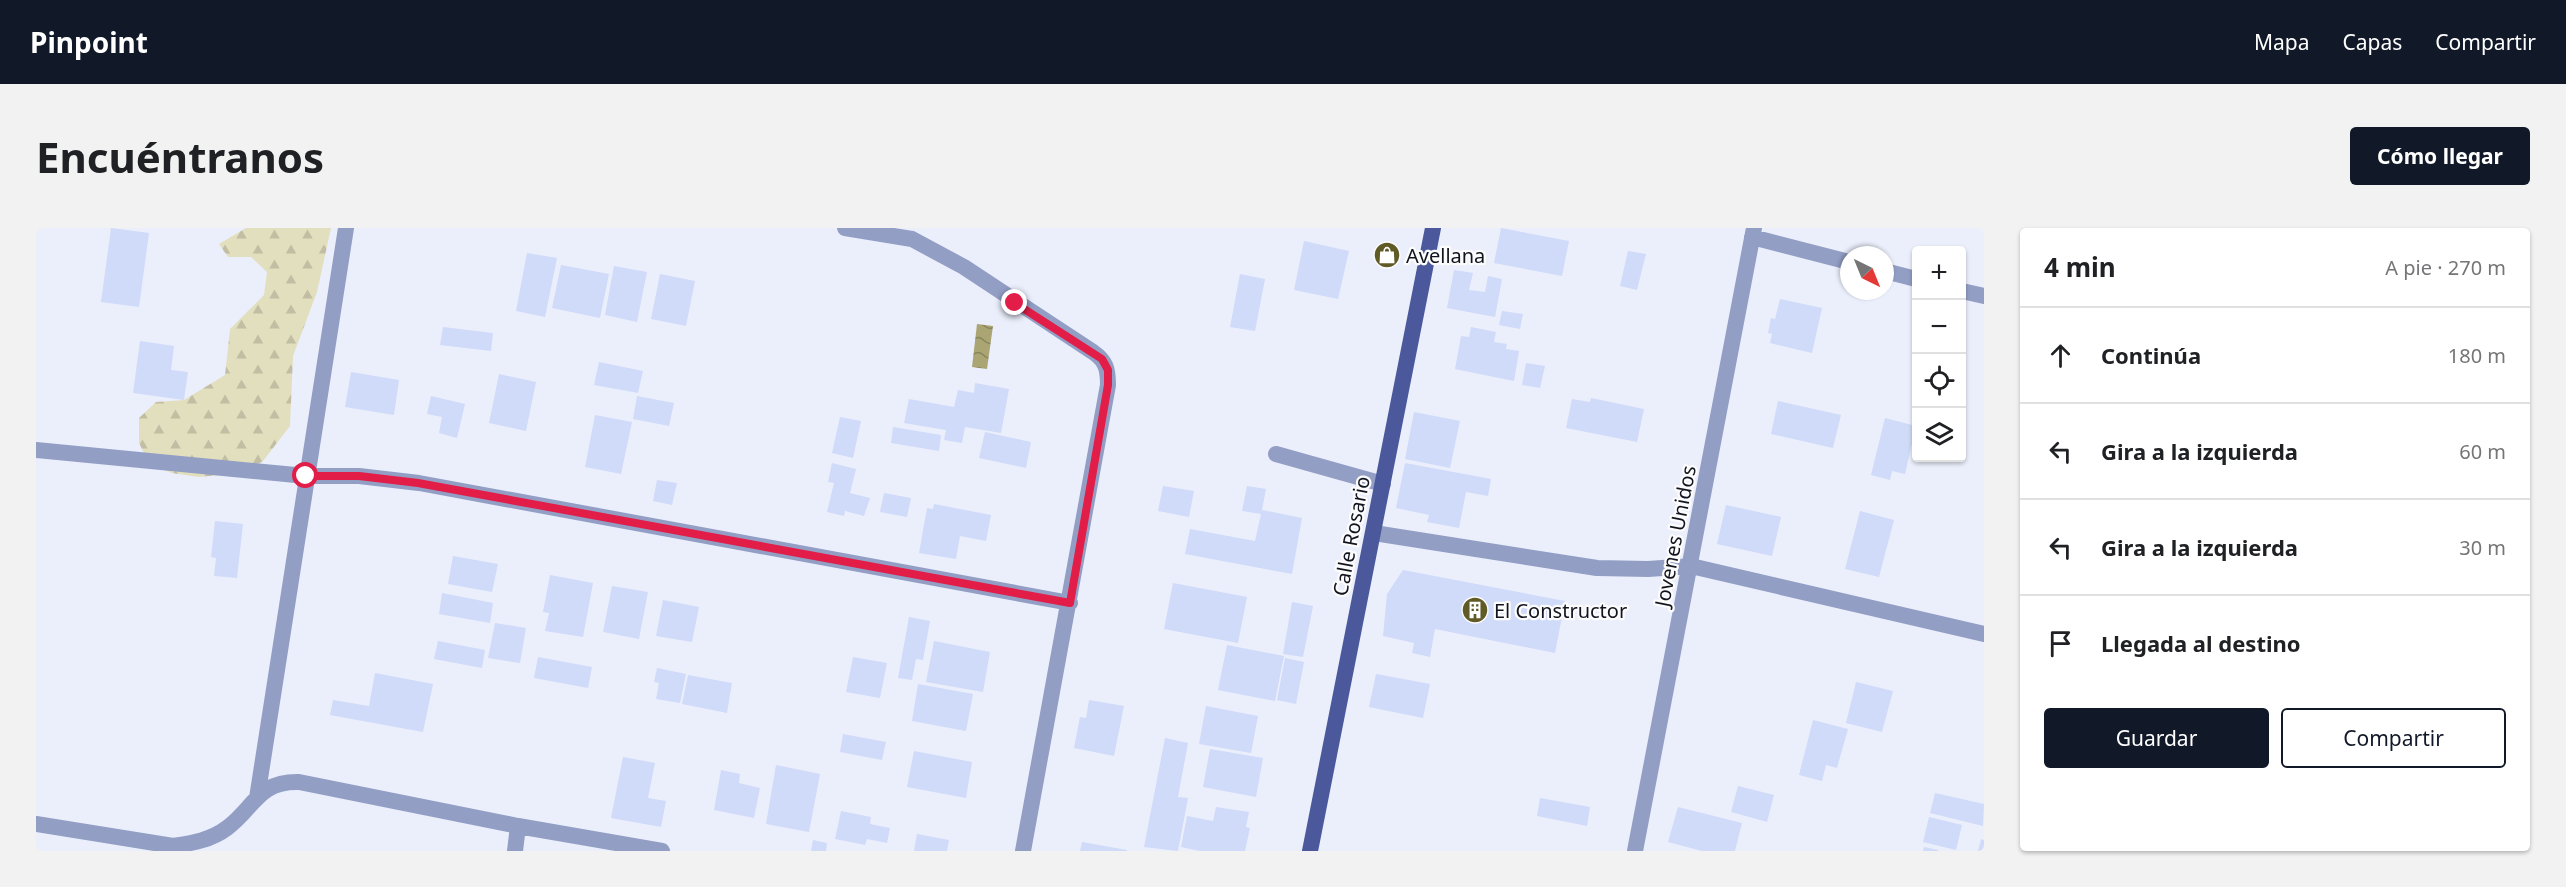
<!DOCTYPE html>
<html lang="es">
<meta charset="utf-8">
<style>
:root{--surface:#fff;--page:#f2f2f2;--text:#202124;--muted:#757577;--line:#e0e0e0;--accent:#111827}
body{margin:0;font-family:"Noto Sans",sans-serif;background:var(--page);color:var(--text)}
.controls{position:absolute;right:18px;top:18px;display:grid;overflow:hidden;border-radius:6px;box-shadow:0 2px 4px #0004}
.controls button{width:54px;height:54px;display:grid;place-items:center;padding:0;border:0;border-bottom:2px solid var(--line);background:var(--surface);color:var(--text);font:30px sans-serif}
.compass{position:absolute;left:1804px;top:18px;width:54px;height:54px;border-radius:50%;background:var(--surface);box-shadow:0 2px 4px #0004;rotate:137deg}
.stop{position:absolute;width:18px;height:18px;margin:-14px;border:4px solid #e11d48;border-radius:50%;background:#fff}
.stop.end{background:#e11d48;border-color:#fff;box-shadow:0 2px 6px #0008}
.list{margin:0;padding:0;list-style:none}
h2{display:flex;justify-content:space-between;align-items:center;height:78px;margin:0;padding:0 24px;font-size:26px}
h2 small{font-size:20px;font-weight:400;color:var(--muted)}
.list li{display:grid;grid-template-columns:39px 1fr auto;gap:18px;align-items:center;box-sizing:border-box;height:96px;padding:0 24px;border-top:2px solid var(--line)}
.list b{display:block;font-size:22px;white-space:nowrap}
.list em{font-size:20px;font-style:normal;color:var(--muted)}
.actions{display:flex;gap:12px;padding:18px 24px}
.actions a{flex:1;padding:14px 0;border:2px solid var(--accent);border-radius:6px;text-align:center;font-size:21px;color:var(--accent)}
.actions .main{background:var(--accent);color:#fff}
.icon{flex:none;width:33px;height:33px;fill:none;stroke:currentColor;stroke-width:2;stroke-linecap:round;stroke-linejoin:round}
.map{position:relative;flex:none;width:1948px;height:623px;overflow:hidden;border-radius:6px}
header{display:flex;align-items:center;gap:36px;box-sizing:border-box;height:84px;padding:0 30px;background:var(--accent);color:#fff}
header strong{font-size:28px}
nav{display:flex;gap:33px;margin-inline-start:auto;font-size:21px}
.intro{display:flex;align-items:center;justify-content:space-between;box-sizing:border-box;height:144px;padding:0 36px}
h1{margin:0;font-size:42px}
.button{padding:15px 27px;border-radius:6px;background:var(--accent);color:#fff;font-size:21px;font-weight:700}
main{display:flex;gap:36px;padding:0 36px}
aside{flex:1;background:var(--surface);border-radius:6px;box-shadow:0 2px 4px #0004}
.map>svg:first-child{display:block}
.forest{fill:url(#forest-firs)}
.water{fill:url(#water-waves)}
.building{fill:#d0daf9}
.lines{fill:none;stroke-linecap:round;stroke-linejoin:round}
.service{stroke:#939ec5;stroke-width:16}
.minor{stroke:#939ec5;stroke-width:16}
.primary{stroke:#4b599c;stroke-width:16}
.route{stroke:#e11d48;stroke-width:8}
.labels{text-anchor:middle;dominant-baseline:central;stroke-width:4.5;stroke-linejoin:round;paint-order:stroke}
.poi-label{font-size:20px;fill:#11141f;stroke:#fcfcfc;text-anchor:start}
.street-label{font-size:20px;fill:#11141f;stroke:#fcfcfc}
</style>
<header>
<strong>Pinpoint</strong>
<nav><a>Mapa</a><a>Capas</a><a>Compartir</a></nav>
</header>
<div class="intro"><h1>Encuéntranos</h1><a class="button">Cómo llegar</a></div>
<main>
<div class="map">
<svg width="1948" height="623" viewBox="0 0 1948 623">
<defs>
<pattern id="forest-firs" width="22" height="20" patternUnits="userSpaceOnUse" patternTransform="scale(1.5)"><rect width="22" height="20" fill="#e2dfbe"/><path d="M5 1l3.5 6h-7zM16 11l3.5 6h-7z" fill="#c1bea3"/></pattern>
<pattern id="water-waves" width="16" height="10" patternUnits="userSpaceOnUse" patternTransform="scale(1.5)"><rect width="16" height="10" fill="#aaa572"/><path d="M0 5q4-4 8 0t8 0" fill="none" stroke="#89855d"/></pattern>
</defs>
<rect width="100%" height="100%" fill="#ebeffc"/>
<path class="forest" d="M210 0H295L281 64 257 128 254 198 227 233 208 245 162 249 136 245 114 237 103 215V190L120 174 148 172 189 147 194 101 228 67 231 44 215 29H192L183 16Z"/>
<path class="water" d="M941 96 957 98 951 141 936 139Z"/>
<path class="building" d="M75 0 113 5 103 79 65 74Z
M1465 0 1533 13 1526 48 1458 35Z
M1268 13 1313 23 1302 71 1258 62Z
M1592 23 1610 26 1601 62 1584 58Z
M491 25 521 30 509 89 480 83Z
M525 37 573 46 564 90 516 80Z
M578 38 611 44 601 94 569 87Z
M1418 42 1437 45 1433 62 1449 64 1452 48 1466 51 1459 89 1411 80Z
M624 46 659 53 650 98 615 91Z
M1204 46 1229 51 1219 103 1194 99Z
M1744 71 1786 80 1776 125 1734 115 1736 106 1732 105 1735 90 1739 91Z
M1466 83 1487 86 1484 101 1463 97Z
M407 99 457 105 455 123 404 117Z
M1435 99 1460 104 1458 114 1471 116 1470 121 1483 123 1478 153 1419 141 1425 108 1433 109Z
M104 113 138 118 135 142 152 144 148 172 97 165Z
M563 134 607 143 602 165 558 157Z
M1490 135 1509 138 1504 160 1486 157Z
M1926 140 1930 142 1926 155Z
M315 144 363 152 358 187 309 179Z
M463 146 500 154 490 203 453 195Z
M939 155 973 161 965 205 929 199 926 215 908 212 910 202 868 195 873 171 918 179 922 162 938 165Z
M395 168 429 176 421 210 403 205 406 189 391 186Z
M601 168 638 175 633 198 597 191Z
M1555 170 1608 181 1601 214 1530 200 1536 171 1554 174Z
M1742 173 1805 187 1797 220 1735 206Z
M1378 184 1424 193 1414 240 1369 231Z
M559 187 596 194 585 246 549 239Z
M804 189 825 193 817 230 796 225Z
M1849 190 1880 198 1869 246 1856 243 1854 252 1835 247Z
M857 199 905 207 903 223 855 215Z
M949 204 995 214 990 240 943 230Z
M796 235 820 241 814 265 834 270 828 288 809 283 808 288 791 284 798 255 792 254Z
M1369 235 1455 251 1452 268 1430 264 1423 300 1391 294 1393 287 1360 280Z
M621 252 641 255 636 277 617 273Z
M1127 258 1158 263 1153 289 1122 283Z
M1211 258 1230 261 1226 282 1266 290 1256 346 1149 326 1154 301 1219 313 1225 286 1206 283Z
M848 265 875 270 871 289 844 284Z
M898 276 955 287 950 313 924 308 920 331 883 325 891 280 897 281Z
M1690 277 1745 289 1736 328 1681 316Z
M1824 283 1858 292 1843 349 1809 341Z
M179 293 207 296 201 350 178 348 180 330 175 329Z
M417 328 462 336 456 364 412 356Z
M1367 342 1529 373 1519 425 1399 401 1394 429 1376 425 1378 415 1347 408 1351 366Z
M514 347 557 355 547 409 509 403 513 385 507 384Z
M1137 355 1211 369 1202 415 1128 401Z
M576 358 612 364 603 411 567 404Z
M406 365 457 375 454 395 403 386Z
M627 372 663 379 656 414 620 408Z
M1256 374 1277 378 1267 429 1247 426Z
M873 389 894 393 887 432 880 431 876 452 862 450Z
M459 395 490 400 484 435 452 430Z
M402 413 449 422 446 440 398 431Z
M898 413 954 424 947 464 890 454Z
M1191 417 1248 428 1239 473 1182 462Z
M502 429 556 439 552 460 498 450Z
M817 429 851 435 844 470 810 464Z
M1249 430 1268 434 1260 476 1241 472Z
M621 440 650 446 644 475 620 471 623 455 618 454Z
M339 445 397 456 387 504 294 487 297 472 333 478Z
M1340 446 1394 456 1387 490 1333 479Z
M652 447 696 455 691 485 646 476Z
M1820 454 1857 463 1846 504 1810 495Z
M882 456 937 466 930 503 876 493Z
M1053 472 1088 478 1078 528 1038 520 1044 489 1050 490Z
M1170 478 1222 488 1215 525 1163 516Z
M1777 492 1812 501 1801 540 1790 537 1786 553 1763 547Z
M807 506 850 514 846 532 804 524Z
M1129 510 1152 515 1142 569 1152 570 1142 623 1108 619Z
M1174 521 1227 530 1220 569 1167 559Z
M878 523 936 534 930 570 871 559Z
M587 529 619 535 612 570 630 573 625 599 575 590Z
M740 537 784 546 773 604 730 596Z
M685 542 704 546 703 555 724 560 718 590 678 582Z
M1702 558 1738 567 1731 594 1695 584Z
M1899 565 1948 576 1947 598 1894 585Z
M1504 570 1554 579 1551 598 1501 588Z
M1180 579 1213 584 1210 599 1214 600 1209 623H1164L1145 619 1151 588 1177 593Z
M1642 579 1706 595 1699 623H1666L1632 614Z
M805 583 835 589 834 596 854 600 851 615 831 611 829 617 799 611Z
M1893 589 1926 597 1920 622 1887 614Z
M881 606 913 612 911 623H878Z
M1945 611 1948 612V623H1942Z
M777 612 791 615 790 623H775Z
M1046 614 1091 622V623H1044Z
M1888 619 1902 622V623H1887Z"/>
<g class="lines">
<path class="service" d="M1240 226 1347 256"/>
<path class="minor" d="M809 0 876 11 928 39 1057 124C1070 133 1072 141 1072 157L987 623
M1716 9 1813 34
M1849 43 1880 51
M1926 63 1948 68
M0 222 270 248H323L383 255 1034 375
M1338 305 1561 340 1612 341 1655 338 1948 406
M221 570 310 0
M0 596 137 618C157 615 175 612 191 600 219 579 222 553 263 554L482 598 626 623
M479 623 482 598
M1599 623 1718 0"/>
<path class="primary" d="M1274 623 1397 0"/>
</g>
<g class="lines">
<path class="route" d="M270 248H323L382 255 1034 375 1072 157V142L1066 131 979 75"/>
</g>
<defs>
<symbol id="shop-disc" viewBox="-11 -11 22 22"><circle r="9.5" fill="#605a27" stroke="#fcfcfc"/><path d="M-5-2.5h2.3a2.7 3.5 0 0 1 5.4 0H5L5.5 6h-11ZM-1.5-2.5h3a1.5 2.3 0 0 0-3 0Z" fill="#fff"/></symbol>
<symbol id="building-disc" viewBox="-11 -11 22 22"><circle r="9.5" fill="#605a27" stroke="#fcfcfc"/><path d="M-4-6H4V6H1V3H-1V6H-4ZM-2.5-4.3h1.7v1.8h-1.7ZM.8-4.3h1.7v1.8H.8ZM-2.5-1h1.7V.8h-1.7ZM.8-1h1.7V.8H.8Z" fill="#fff"/></symbol>
</defs>
<g fill-rule="evenodd">
<use href="#shop-disc" x="1336" y="12" width="30" height="30"/>
<use href="#building-disc" x="1424" y="367" width="30" height="30"/>
</g>
<g class="labels">
<g class="poi-label">
<text x="1370" y="27">Avellana</text>
<text x="1458" y="382">El Constructor</text>
</g>
<g class="street-label">
<text transform="translate(1315 308) rotate(-79)">Calle Rosario</text>
<text transform="translate(1639 308) rotate(-79)">Jovenes Unidos</text>
</g>
</g>
</svg>
<div class="controls">
<button>+</button>
<button>−</button>
<button><svg class="icon" aria-label="locate" viewBox="0 0 24 24"><circle cx="12" cy="12" r="6"/><path d="M12 2v4M12 18v4M2 12h4M18 12h4"/></svg></button>
<button><svg class="icon" aria-label="layers" viewBox="0 0 24 24"><path d="M12 4l9 5-9 5-9-5zM3 14l9 5 9-5"/></svg></button>
</div>
<svg class="compass" viewBox="-18 -18 36 36"><path d="M0-13l5 13h-10z" fill="#e53935"/><path d="M0 13l5-13h-10z" fill="#757577"/></svg>
<div class="stop" style="left:270px;top:248px"></div>
<div class="stop end" style="left:979px;top:75px"></div>
</div>
<aside>
<h2>4 min<small>A pie · 270 m</small></h2>
<ul class="list">
<li><svg class="icon" aria-label="ahead" viewBox="0 0 24 24"><path d="M12 20V5M6 11l6-6 6 6"/></svg><div><b>Continúa</b></div><em>180 m</em></li>
<li><svg class="icon" aria-label="left" viewBox="0 0 24 24"><path d="M17 20v-9H6M10 6l-5 5 5 5"/></svg><div><b>Gira a la izquierda</b></div><em>60 m</em></li>
<li><svg class="icon" aria-label="left" viewBox="0 0 24 24"><path d="M17 20v-9H6M10 6l-5 5 5 5"/></svg><div><b>Gira a la izquierda</b></div><em>30 m</em></li>
<li><svg class="icon" aria-label="arrive" viewBox="0 0 24 24"><path d="M6 21V4h12l-3 4 3 4H6"/></svg><div><b>Llegada al destino</b></div></li>
</ul>
<div class="actions"><a class="main">Guardar</a><a>Compartir</a></div>
</aside>
</main>
